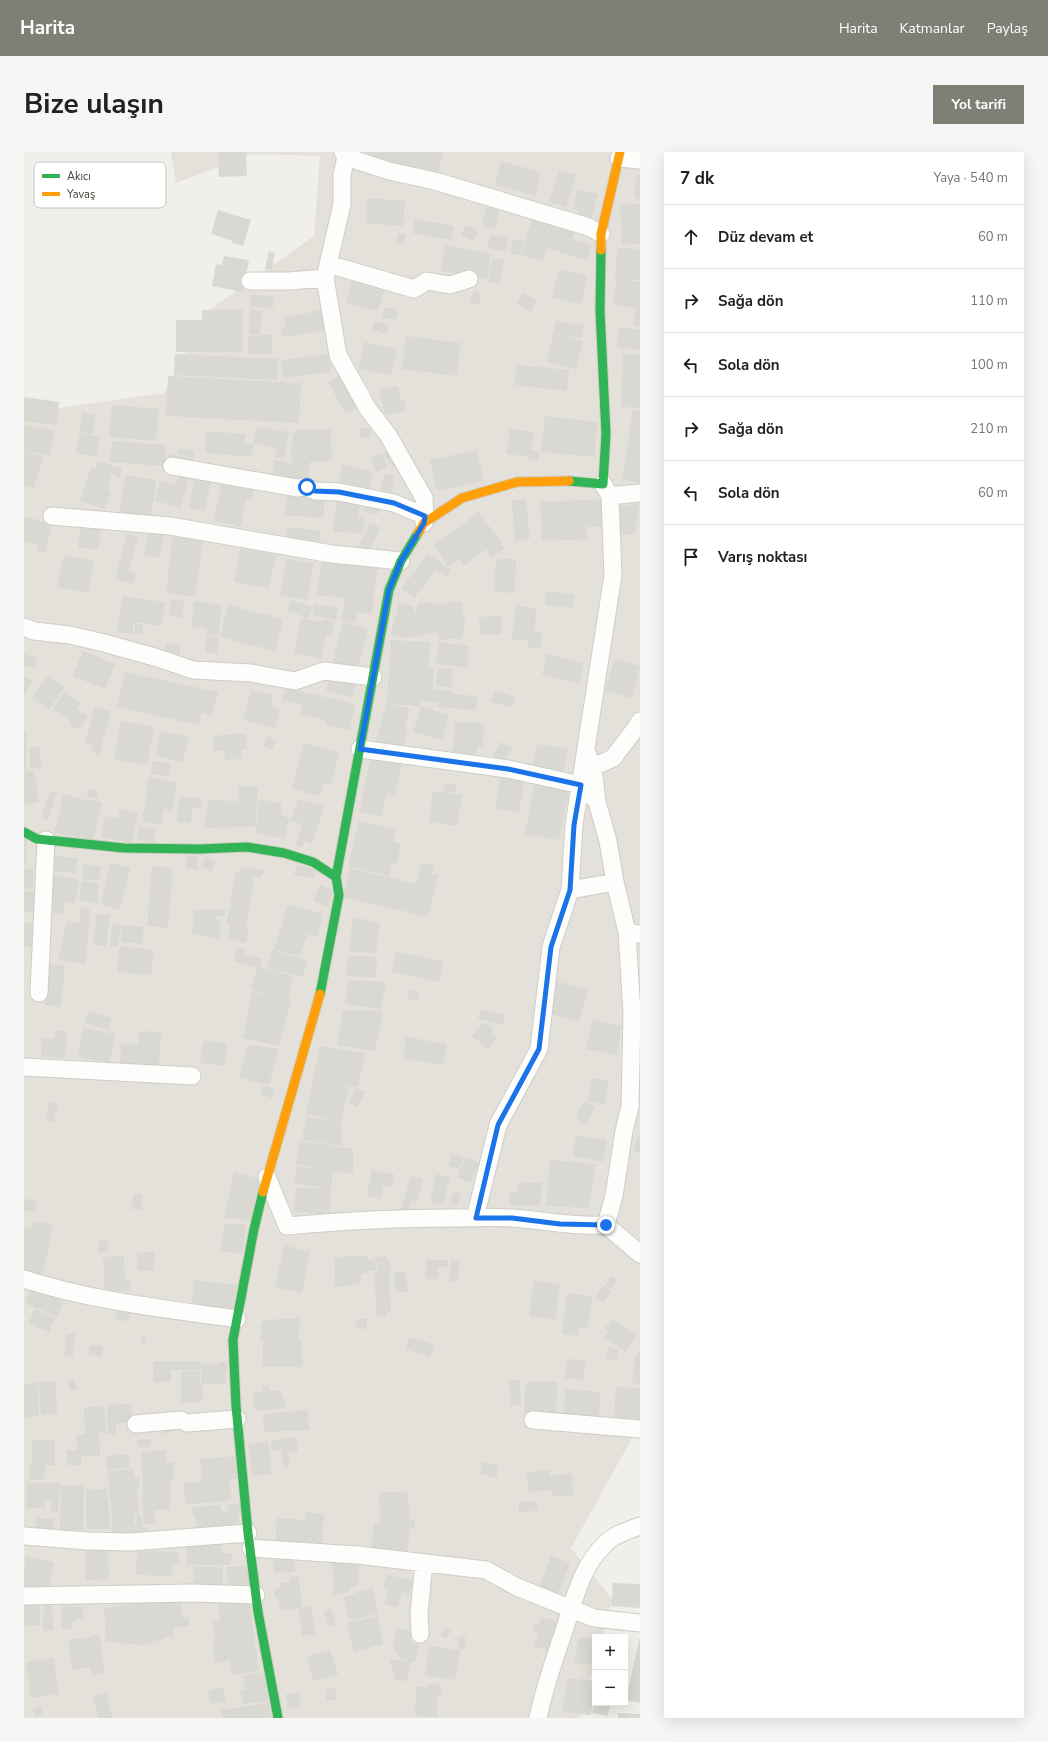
<!DOCTYPE html>
<html lang="tr">
<meta charset="utf-8">
<style>
:root{--surface:#fff;--page:#f6f6f6;--text:#202124;--muted:#757577;--line:#e0e0e0;--accent:#807f76}
body{margin:0;font-family:"Nunito Sans",sans-serif;background:var(--page);color:var(--text)}
.controls{position:absolute;right:12px;bottom:12px;display:grid;overflow:hidden;border-radius:0px;box-shadow:0 4px 16px #0002}
.controls button{width:36px;height:36px;display:grid;place-items:center;padding:0;border:0;border-bottom:1px solid var(--line);background:var(--surface);color:var(--text);font:20px sans-serif}
.stop{position:absolute;width:12px;height:12px;margin:-9px;border:3px solid #1a73e8;border-radius:50%;background:#fff}
.stop.end{background:#1a73e8;border-color:#fff;box-shadow:0 1px 4px #0008}
.list{margin:0;padding:0;list-style:none}
h2{display:flex;justify-content:space-between;align-items:center;height:52px;margin:0;padding:0 16px;font-size:17px}
h2 small{font-size:13px;font-weight:400;color:var(--muted)}
.list li{display:grid;grid-template-columns:26px 1fr auto;gap:12px;align-items:center;box-sizing:border-box;height:64px;padding:0 16px;border-top:1px solid var(--line)}
.list b{display:block;font-size:15px;white-space:nowrap}
.list em{font-size:13px;font-style:normal;color:var(--muted)}
.icon{flex:none;width:22px;height:22px;fill:none;stroke:currentColor;stroke-width:2;stroke-linecap:round;stroke-linejoin:round}
.map{position:relative;flex:none;width:616px;height:1566px;overflow:hidden;border-radius:0px}
header{display:flex;align-items:center;gap:24px;box-sizing:border-box;height:56px;padding:0 20px;background:var(--accent);color:#fff}
header strong{font-size:19px}
nav{display:flex;gap:22px;margin-inline-start:auto;font-size:14px}
.intro{display:flex;align-items:center;justify-content:space-between;box-sizing:border-box;height:96px;padding:0 24px}
h1{margin:0;font-size:28px}
.button{padding:10px 18px;border-radius:0px;background:var(--accent);color:#fff;font-size:14px;font-weight:700}
main{display:flex;gap:24px;padding:0 24px}
aside{flex:1;background:var(--surface);border-radius:0px;box-shadow:0 4px 16px #0002}
.map>svg:first-child{display:block}
.residential{fill:#e3e1d9}
.building{fill:#d9d8d3}
.lines{fill:none;stroke-linecap:round;stroke-linejoin:round}
.street-casing{stroke:#cecdc8;stroke-width:19}
.fast-casing{stroke:#cfcec3;stroke-width:11}
.slow-casing{stroke:#cfcec3;stroke-width:11}
.street{stroke:#fdfdfc;stroke-width:17}
.fast{stroke:#30b455;stroke-width:9}
.slow{stroke:#ff9f0a;stroke-width:9}
.route{stroke:#1a73e8;stroke-width:5}
.key{fill:#fff;stroke:#c7c6c3;stroke-width:1}
.key-label{font-size:11px;fill:#444237}
</style>
<header>
<strong>Harita</strong>
<nav><a>Harita</a><a>Katmanlar</a><a>Paylaş</a></nav>
</header>
<div class="intro"><h1>Bize ulaşın</h1><a class="button">Yol tarifi</a></div>
<main>
<div class="map">
<svg width="616" height="1566" viewBox="0 0 616 1566">
<rect width="100%" height="100%" fill="#f0efea"/>
<path class="residential" d="M147 0H616V1272L547 1396 588 1447 578 1485H571V1510L556 1566H0V261L140 241 184 159 290 84 296 4 228 2 152 31Z"/>
<path class="building" d="M194 0H222L223 24 195 25Z
M343 0H419L413 26 341 9Z
M477 9 517 20 511 44 471 33Z
M536 18 552 23 542 55 525 50Z
M612 23 616 24V47H610Z
M554 37 574 42 567 68 553 65 555 58 549 57Z
M343 46 381 49 379 74 342 71Z
M616 52V92L598 93 596 53Z
M462 55 476 58 471 77 458 74Z
M194 58 227 68 219 94 208 91 209 89 187 82Z
M391 67 430 74 427 88 388 81Z
M508 67 550 80 548 87 568 93 563 109 523 96 519 110 497 103Z
M442 73 455 79 450 89 437 83Z
M374 81 382 82 380 92 372 90Z
M467 82 484 87 481 100 463 95Z
M488 88 499 89 497 103 487 102Z
M421 93 467 102 463 127 417 119Z
M593 96 616 97V128L599 127 616 130V174L609 173 612 156 589 153 593 127H591Z
M245 99 251 101 247 119 241 117Z
M200 104 225 108 219 140 188 134 192 112 198 113Z
M469 106 480 108 475 132 464 129Z
M535 117 563 123 557 152 528 146Z
M329 125 362 134 354 159 322 151Z
M450 139 458 142 455 153 446 150Z
M499 140 513 148 507 160 493 151Z
M227 142 250 145 249 156 226 154Z
M360 156 373 157V167L358 166Z
M218 157V200H152V168H178V158Z
M226 158 238 159 236 182H225Z
M299 158 302 178 258 185 257 176 262 175 260 165Z
M350 169 366 173 363 182 348 177Z
M532 169 560 173 558 186 530 182Z
M595 175 616 178V198L593 195Z
M529 182 559 189 552 217 523 210Z
M248 183V202L224 203V184Z
M382 184 437 191 433 224 378 217Z
M340 190 373 197 367 223 335 217Z
M151 202 254 207 253 228 150 223Z
M305 202 307 220 259 226 256 208Z
M599 202H616V256L597 255Z
M493 213 545 218 543 239 491 233Z
M317 222 335 254 322 262 304 230Z
M144 224 277 231 275 271 142 264Z
M374 234 377 248H380L382 259 361 263 355 238Z
M0 245 35 250 33 273 0 269Z
M88 253 135 257 132 289 85 285Z
M609 258 616 259V331L598 328Z
M58 260 72 263 69 283 55 280Z
M521 264 574 270 570 305 517 300Z
M0 273 31 279 26 303 0 299Z
M232 275 265 280 261 306 251 305 253 296 229 291Z
M335 276H346L347 285 336 286Z
M301 277 307 278 308 309 286 310 283 329 246 328 251 308 268 312 267 294 271 278Z
M486 277 510 280 507 298 516 299 514 309 503 308 504 305 482 302Z
M182 279 221 282V291L229 292 228 305 181 301Z
M56 281 75 285 72 305 52 301Z
M88 289 142 293 141 314 86 310Z
M155 296 163 298 161 304 153 302Z
M368 296 378 310 369 316 359 302Z
M164 297 171 299 168 312 146 307 147 302 162 306Z
M453 298 460 329 413 339 406 308Z
M0 299 19 305 10 336 0 333Z
M357 301 364 315 353 320 346 306Z
M74 309 98 317 96 325 88 322 83 338 87 339 81 357 56 349 67 316 72 317Z
M319 312 349 320 344 343 313 336Z
M155 322 165 325 157 356 131 349 136 329 152 333Z
M360 322 370 323 368 340 357 338Z
M101 323 132 328 127 366 95 362Z
M171 323 187 327 181 359 165 356Z
M198 328 230 334 228 347 222 346 217 374 190 369Z
M264 342 301 343 299 366 260 363Z
M313 347 336 350 334 366H340L339 381 309 380Z
M578 347 579 375H562V387L518 389 516 350Z
M488 348H502L506 386 491 389Z
M342 349 356 352 354 362 339 359Z
M615 351 611 382 592 383V355Z
M455 360 481 396 468 405 462 397 440 414 435 407 424 415 410 393Z
M0 364 28 372 21 401 13 399 15 393 0 389Z
M346 371 357 376 344 401 334 395Z
M57 374 77 377 74 398 54 395Z
M264 375 297 379 294 397 261 391Z
M126 376 141 380 135 406 120 402Z
M103 382 114 385 105 419 112 421 109 432 91 427Z
M149 383 179 387 171 445 142 441Z
M216 396 252 403 245 436 210 430Z
M404 401 427 418 422 425 412 417 390 446 377 437Z
M40 403 70 409 64 441 33 435Z
M298 404 354 412 348 462 333 460 331 471 317 468 321 446 293 443Z
M263 407 290 411 283 448 256 443Z
M472 407H492L491 441 470 440Z
M522 439 550 442 549 456 521 453Z
M98 444 141 450 138 474 110 470 108 482 93 480Z
M147 448 160 449 158 466 145 464Z
M267 448 288 455 284 466 263 459Z
M170 449 198 453 194 484 182 483 183 477 167 475Z
M431 449 438 451 441 471 437 488 431 486 415 489 414 480 382 486 367 482 375 451 389 454 391 464 394 452 403 450 412 453Z
M290 452 314 456 312 468 288 463Z
M204 453 259 467 251 499 196 485Z
M492 454 513 456 510 479 518 480 516 497 504 496 505 489 487 487Z
M477 464 478 482 456 483 455 465Z
M277 466 298 470 299 467 310 470 307 483 302 482 297 507 270 501Z
M319 470 344 477 333 519 308 512Z
M111 472H119V482H111Z
M182 485 195 486 193 502 181 500Z
M367 488 406 490 404 515H410L409 538 427 539V542L453 544 452 558 414 555V550H396V554L367 552 386 557 381 575 384 576 377 603 350 596 363 551Z
M415 490 445 494 443 516 412 512Z
M142 491 157 492 155 505 141 503Z
M59 499 91 512 81 537 49 524Z
M0 502 13 506 10 516 0 513Z
M523 502 560 511 555 531 518 523Z
M590 507 616 514 608 546 581 539Z
M414 516 429 517 427 535 412 534Z
M101 520 194 540 188 564 178 561 175 573 93 555Z
M24 524 41 535 25 558 8 546Z
M306 524 332 531 328 546 302 539Z
M0 525 8 528 0 545Z
M261 536 332 552 325 578 301 573 302 568 277 562 279 553 258 548Z
M227 538 249 543 246 554 256 557 251 576 219 568Z
M470 539 491 545 488 555 467 550Z
M40 540 56 551 53 557 64 564 55 578 45 572 47 569 29 557Z
M71 555 87 560 77 596 79 598 75 603 67 597 69 593 61 591Z
M397 555 425 562 418 588 389 580Z
M97 569 130 575 123 613 90 607Z
M431 570 460 571 459 595 453 594V603L429 602Z
M0 579H2V619H0Z
M137 579 165 585 159 610 131 604Z
M222 581 223 597 217 598 218 607 201 608 200 598 190 599 189 584Z
M243 585 252 588 248 597 239 594Z
M476 590 488 596 481 610 469 604Z
M280 591 315 600 307 633 300 631 296 644 268 637Z
M513 592 544 597 539 622 508 617Z
M6 595H16L17 617 6 616Z
M347 605 378 612 371 643 363 641 357 665 335 660Z
M128 609 147 611 145 624 127 622Z
M10 619 15 650 0 653V620Z
M477 623 501 627 495 660 471 656Z
M125 625 153 630 148 659 140 657 137 673 118 670Z
M511 630 545 636 535 688 501 682Z
M421 631 433 633 432 641 420 639Z
M215 634 234 635 231 675H212L213 660 212 675 181 676V665L185 648 214 649Z
M64 637 74 638 73 646 63 645Z
M26 639 33 641 24 668 17 666Z
M409 639 438 643 433 674 405 670Z
M38 641 57 647 78 650 69 688 30 681 35 664Z
M155 645 177 646V657L168 656 167 671 153 670Z
M235 647 257 651V662L265 667 261 687 232 681Z
M274 647 300 654 288 692 280 689 278 695 271 693 278 672 267 669Z
M96 657 114 661 108 691 77 686 81 664 94 666Z
M335 669 372 677 369 690 377 692 373 712 368 711 365 724 324 714Z
M115 674 132 677 129 691 113 688Z
M0 686H3L2 711H0Z
M163 703 174 704 173 718 162 716Z
M31 704 53 706 52 721 30 719Z
M181 705 191 709 188 719 177 715Z
M86 711 106 716 96 758 77 753Z
M397 711 410 714 408 722 414 723 404 765 319 745 326 716 392 732Z
M60 712 77 714 75 728 58 727Z
M273 713 293 718 290 726 270 723Z
M128 714 149 716 144 776 123 774Z
M216 715 241 718 236 726 226 724 230 725 222 776 203 771 212 720 215 721Z
M0 717H9V737L0 736Z
M27 722 56 728 50 752 41 750 38 763 19 759Z
M58 729 75 731 73 752 55 748Z
M296 733 310 739 303 755 289 749Z
M0 739 16 740 14 761 0 760Z
M264 752 299 762 293 785 284 782 276 804 250 798Z
M57 756 66 757 62 812 34 808 43 769 55 771Z
M170 758H202L200 764H193V768L197 771 195 787 168 782Z
M73 762 86 763 82 794 69 793Z
M329 765 356 771 352 801 325 800Z
M0 771H9L8 795H0Z
M88 772 97 773 94 795 86 794Z
M98 773 120 775 118 792 97 790Z
M206 773 224 776 222 791 204 787Z
M96 794 130 798 127 823 93 820Z
M213 795 222 797 221 803 238 807 236 815 269 824 264 848H267L255 894 219 886 228 839 249 844 227 837 233 816 210 809Z
M248 798 283 808 279 825 243 816Z
M372 800 419 809 415 830 368 820Z
M324 803 353 805 352 826 322 824Z
M25 812 41 814 37 855 21 853Z
M324 828 362 830 357 857 321 852Z
M532 829 564 838 555 870 524 861Z
M385 838 395 839 394 848 384 847Z
M319 858 359 859 351 899 313 893Z
M456 858 481 863 479 873 454 867Z
M64 859 88 866 84 878 60 871Z
M568 868 598 874 592 903 562 897Z
M460 870 470 877 467 881 473 885 464 897 448 884Z
M59 876 91 882 86 911 54 905Z
M31 879H43L41 906 17 905 18 886 30 887Z
M115 879 137 880 135 915 96 913 97 891 114 892Z
M382 885 423 892 419 913 379 906Z
M179 889 203 891 200 914 176 911Z
M224 893 255 897 245 933 215 926Z
M296 894 341 901 334 935 310 932 325 935 317 970 282 961Z
M568 926 585 929 581 952 564 949Z
M239 933 251 937 248 946 236 942Z
M333 936 341 940 333 955 324 950Z
M25 949 34 951 30 970 22 968Z
M560 949 571 955 563 972 551 966Z
M282 965 317 970 318 994 278 988Z
M552 983 583 988 579 1010 549 1004Z
M614 984 616 985V1001L609 999Z
M276 989 329 997V1022L272 1012Z
M428 1002 439 1005 436 1017 424 1014Z
M442 1005 455 1011 446 1031 433 1025Z
M526 1008 572 1012 564 1056 522 1054Z
M273 1015 309 1018 305 1062 302 1061V1068H293L292 1061 270 1060 272 1036H304L270 1032Z
M348 1018 370 1022 368 1035 359 1034 357 1047 343 1044Z
M210 1020 237 1027 227 1068 200 1066Z
M412 1022 426 1025 419 1053 406 1050Z
M387 1024 399 1027 393 1050 387 1049 384 1062 376 1060Z
M494 1030 518 1031 516 1054 485 1053 486 1040H494Z
M430 1040 437 1042 434 1054 426 1052Z
M109 1042H118V1058L108 1057Z
M0 1047 12 1048 11 1059H0Z
M10 1069 29 1073 19 1123 0 1120V1076L8 1077Z
M200 1072H222L219 1102 197 1099Z
M75 1088 84 1089 83 1101 74 1100Z
M260 1093 286 1100 278 1141 251 1135Z
M130 1100V1119H114L113 1101Z
M100 1104 101 1129H107V1139L81 1140 79 1105Z
M343 1104V1108H350L352 1119H343V1121L337 1122V1132L311 1135V1105Z
M363 1104 362 1110 366 1109 368 1119H365L367 1160H363L362 1164 353 1165 350 1121H354L352 1114 362 1110 352 1111 351 1105Z
M402 1108H424V1115H414V1127H402Z
M427 1108 436 1109 434 1130 425 1129Z
M381 1120 385 1140H371L370 1121Z
M586 1124 593 1127 588 1137 582 1134Z
M170 1128 213 1133 209 1159 167 1154Z
M510 1129 536 1132 531 1168 505 1164Z
M579 1134 587 1139 580 1151 571 1146Z
M8 1135 40 1149 33 1165 1 1151Z
M543 1141 568 1144 564 1176 555 1175 554 1184 538 1182Z
M93 1155 107 1156 105 1169 92 1168Z
M11 1157 31 1166 25 1180 4 1172Z
M276 1166 275 1190 278 1189V1215H239V1189L235 1187 238 1180 236 1172 240 1168Z
M333 1167H343V1177L332 1176Z
M588 1167 613 1182 602 1200 580 1186 585 1179 581 1176Z
M42 1181 51 1182 49 1205 40 1204Z
M119 1182 123 1183 120 1194 116 1192Z
M385 1185 411 1193 406 1205 381 1197Z
M66 1193 79 1194 78 1204 65 1203Z
M585 1194 595 1198 592 1209 581 1205Z
M616 1199V1232L608 1231 611 1207Z
M544 1207 562 1209 559 1228 541 1226Z
M129 1209H177V1218H147V1230H129Z
M195 1210H203L202 1232H177L178 1212 193 1213Z
M157 1219H176V1233H179L180 1245 178 1244V1250L157 1251Z
M50 1226 53 1237 46 1239 43 1228Z
M496 1228 497 1253H487L485 1229Z
M32 1229 33 1262 17 1263 14 1230Z
M502 1230H533L532 1262 500 1260Z
M13 1231 15 1264 0 1265V1232Z
M245 1234V1239L257 1238 258 1245 262 1248 260 1256 231 1259 229 1241 239 1240 238 1235Z
M592 1235 616 1236V1267L590 1265Z
M541 1237 576 1240 575 1267 540 1265Z
M108 1252V1271H92V1282H84L83 1253Z
M80 1254 82 1281H75L76 1304H57V1313H43V1298H53L52 1282H61L60 1255Z
M284 1258 285 1278 240 1280 239 1262Z
M146 1271 148 1280 140 1282 139 1273Z
M272 1285 274 1299 264 1301 266 1314 259 1315 257 1298 248 1299 247 1289Z
M126 1287V1295H114V1288Z
M8 1288H31V1313H21L20 1328 5 1327 6 1313H8Z
M244 1289 248 1322 228 1324 224 1292Z
M142 1298V1311L149 1310 150 1329H146V1358H130L131 1371 119 1372 118 1300Z
M105 1302 106 1316 83 1317 82 1304Z
M213 1304 215 1327H205L207 1348 161 1353 160 1331 178 1330 176 1307Z
M459 1310 475 1314 472 1326 456 1322Z
M109 1317 111 1326H115L116 1335 113 1336 115 1362H109L111 1374H113L112 1363H117L118 1376 124 1375 125 1382 89 1385 87 1352 89 1351 86 1348 84 1319Z
M525 1318 526 1324 548 1321 549 1343 528 1344 527 1338 505 1340 502 1321Z
M3 1331H36L34 1360H27V1350L22 1349 21 1356H2Z
M37 1334H60L59 1378H36Z
M83 1337 86 1377H62V1338Z
M383 1339 386 1367 391 1368V1376L386 1377 383 1402 347 1400 350 1370 355 1371 357 1360 354 1341Z
M513 1349V1359L495 1360V1350Z
M216 1351 214 1369 209 1374 173 1379 172 1365 169 1362 168 1355 196 1353 198 1359 202 1360 206 1356 203 1353Z
M282 1360 300 1362 298 1393 287 1391 286 1397 251 1393 253 1366 281 1368Z
M12 1366 30 1367V1379L11 1378Z
M174 1393H197L198 1401H208L206 1413H163V1394Z
M62 1396H84L85 1427 62 1428Z
M113 1399 155 1400 154 1411H149L148 1424 112 1423Z
M2 1404 30 1410 25 1439 0 1435V1416Z
M527 1404 546 1411 533 1444 514 1437Z
M308 1406 335 1407 334 1435H326V1440L310 1443Z
M249 1408H271V1420L250 1421Z
M170 1414 199 1416V1438L169 1437Z
M226 1414V1440L204 1441 203 1415Z
M363 1423 389 1428 386 1443 378 1440 374 1455 360 1452 365 1438 359 1434Z
M275 1424 278 1456 287 1454 291 1482 278 1484 275 1456 257 1458 254 1447 250 1445V1437L256 1436V1431L265 1430V1425Z
M589 1431 616 1432V1456L587 1454Z
M349 1435 354 1462 325 1468 319 1445Z
M225 1446 235 1519 208 1523 206 1508 191 1511 188 1491 191 1490 189 1470 196 1469 194 1451Z
M156 1448 159 1467 164 1465 166 1474 149 1476 150 1484 139 1486V1488L129 1489V1492L114 1493 82 1489 80 1456 103 1452Z
M0 1450H16V1473L0 1474Z
M20 1454H28L29 1478 19 1479Z
M38 1454 59 1455V1467L53 1466 52 1470 49 1469 47 1477H38Z
M307 1456 312 1473 304 1475 300 1459Z
M353 1464 359 1492 330 1500 323 1471Z
M517 1465 537 1471 529 1499 510 1494 514 1481 509 1480 511 1472 515 1473Z
M373 1475 389 1480 386 1491 395 1492 392 1510 376 1507 369 1494Z
M421 1475 427 1479 422 1487 416 1483Z
M75 1482 81 1521 68 1523 66 1515 48 1518 44 1487 63 1486Z
M441 1484 442 1496 435 1497 433 1485Z
M555 1485 571 1487V1501L567 1513 550 1511Z
M615 1487H616V1551L602 1548Z
M405 1494 436 1498 431 1528 401 1523Z
M306 1498 314 1523 289 1529 283 1504Z
M30 1506 35 1542 7 1546 2 1510Z
M366 1508 387 1509 383 1529 371 1528Z
M240 1520 245 1549 219 1552 216 1539 222 1538 218 1524Z
M543 1526 571 1529 567 1563 539 1560Z
M403 1532 417 1533V1542L413 1543V1565L391 1564 392 1535H403Z
M199 1535 202 1549 187 1552 184 1538Z
M303 1536 312 1537 311 1548H302Z
M275 1540 277 1554 264 1556 262 1542Z
M83 1541 88 1566H74L69 1545Z
M570 1545 571 1551H586L584 1564 568 1561Z
M245 1551 247 1566H198L197 1558Z
M16 1554 19 1562 11 1565 8 1557Z
M594 1561 616 1562V1566H594Z"/>
<g class="lines">
<defs>
<path id="street" d="M319 0 322 5 318 23V52L301 126 314 203 344 257 364 283 400 346 401 364 400 371
M321 0 322 5 365 19 411 29 565 75 577 82
M595 6 616 8
M304 112 390 137 403 129 426 133 445 127
M226 129H265L301 126
M148 314 273 336 283 335 291 339 315 340 370 351 401 364
M586 344 616 341
M28 364 146 374 308 402 377 409
M0 475 10 479 46 483 80 491 134 506 169 518 227 521 271 529 300 519 349 525
M336 597 484 617 557 633 573 650
M564 603 569 615 573 650 584 689 591 730 603 780 616 782
M569 615 589 606 611 577 616 569
M546 738 591 730
M603 780 608 861 606 955 600 979 590 1044 582 1073 616 1102
M15 841 22 688
M0 915 168 924
M243 1025 263 1074C318 1069 372 1066 427 1066 447 1066 468 1065 488 1066 520 1068 549 1075 582 1073
M451 1066 474 973 515 897 527 795 546 738 550 673 589 423 586 344 579 332
M0 1127C69 1149 141 1157 213 1167
M509 1268 616 1277
M112 1272 157 1268 163 1271 213 1267
M0 1384 63 1389 106 1390 224 1381
M227 1396 333 1403 462 1418 493 1435 570 1466 616 1471
M0 1444 168 1441 232 1443
M396 1482 395 1461 400 1411
M514 1566C520 1536 530 1508 540 1479 550 1448 557 1415 581 1392 589 1383 605 1378 616 1374"/>
<path id="fast" d="M545 329 579 332 582 282 576 159 577 98
M0 680 13 687 100 696 176 697 223 695 260 701 289 710 312 725
M296 842 315 743 312 725 365 438 377 409 394 381
M239 1040 230 1077 209 1188 212 1254 224 1381 234 1460 254 1566"/>
<path id="slow" d="M577 98V82L596 0
M394 381 400 371 438 346 493 330 545 329
M239 1040 296 842"/>
</defs>
<use href="#street" class="street-casing"/>
<use href="#fast" class="fast-casing"/>
<use href="#slow" class="slow-casing"/>
<use href="#street" class="street"/>
<use href="#fast" class="fast"/>
<use href="#slow" class="slow"/>
</g>
<g class="lines">
<path class="route" d="M283 335 291 339 315 340 370 351 401 364 400 371 377 409 365 438 336 597 484 617 557 633 550 673 546 738 527 795 515 897 474 973 452 1066H488L536 1072 582 1073"/>
</g>
<rect x="10" y="10" width="132" height="46" rx="6" class="key"/>
<rect x="18" y="22" width="18" height="4" fill="#30b455"/>
<rect x="18" y="40" width="18" height="4" fill="#ff9f0a"/>
<g class="key-label">
<text x="43" y="28">Akıcı</text>
<text x="43" y="46">Yavaş</text>
</g>
</svg>
<div class="controls">
<button>+</button>
<button>−</button>
</div>
<div class="stop" style="left:283px;top:335px"></div>
<div class="stop end" style="left:582px;top:1073px"></div>
</div>
<aside>
<h2>7 dk<small>Yaya · 540 m</small></h2>
<ul class="list">
<li><svg class="icon" aria-label="ahead" viewBox="0 0 24 24"><path d="M12 20V5M6 11l6-6 6 6"/></svg><div><b>Düz devam et</b></div><em>60 m</em></li>
<li><svg class="icon" aria-label="right" viewBox="0 0 24 24"><path d="M7 20v-9h11M14 6l5 5-5 5"/></svg><div><b>Sağa dön</b></div><em>110 m</em></li>
<li><svg class="icon" aria-label="left" viewBox="0 0 24 24"><path d="M17 20v-9H6M10 6l-5 5 5 5"/></svg><div><b>Sola dön</b></div><em>100 m</em></li>
<li><svg class="icon" aria-label="right" viewBox="0 0 24 24"><path d="M7 20v-9h11M14 6l5 5-5 5"/></svg><div><b>Sağa dön</b></div><em>210 m</em></li>
<li><svg class="icon" aria-label="left" viewBox="0 0 24 24"><path d="M17 20v-9H6M10 6l-5 5 5 5"/></svg><div><b>Sola dön</b></div><em>60 m</em></li>
<li><svg class="icon" aria-label="arrive" viewBox="0 0 24 24"><path d="M6 21V4h12l-3 4 3 4H6"/></svg><div><b>Varış noktası</b></div></li>
</ul>
</aside>
</main>
